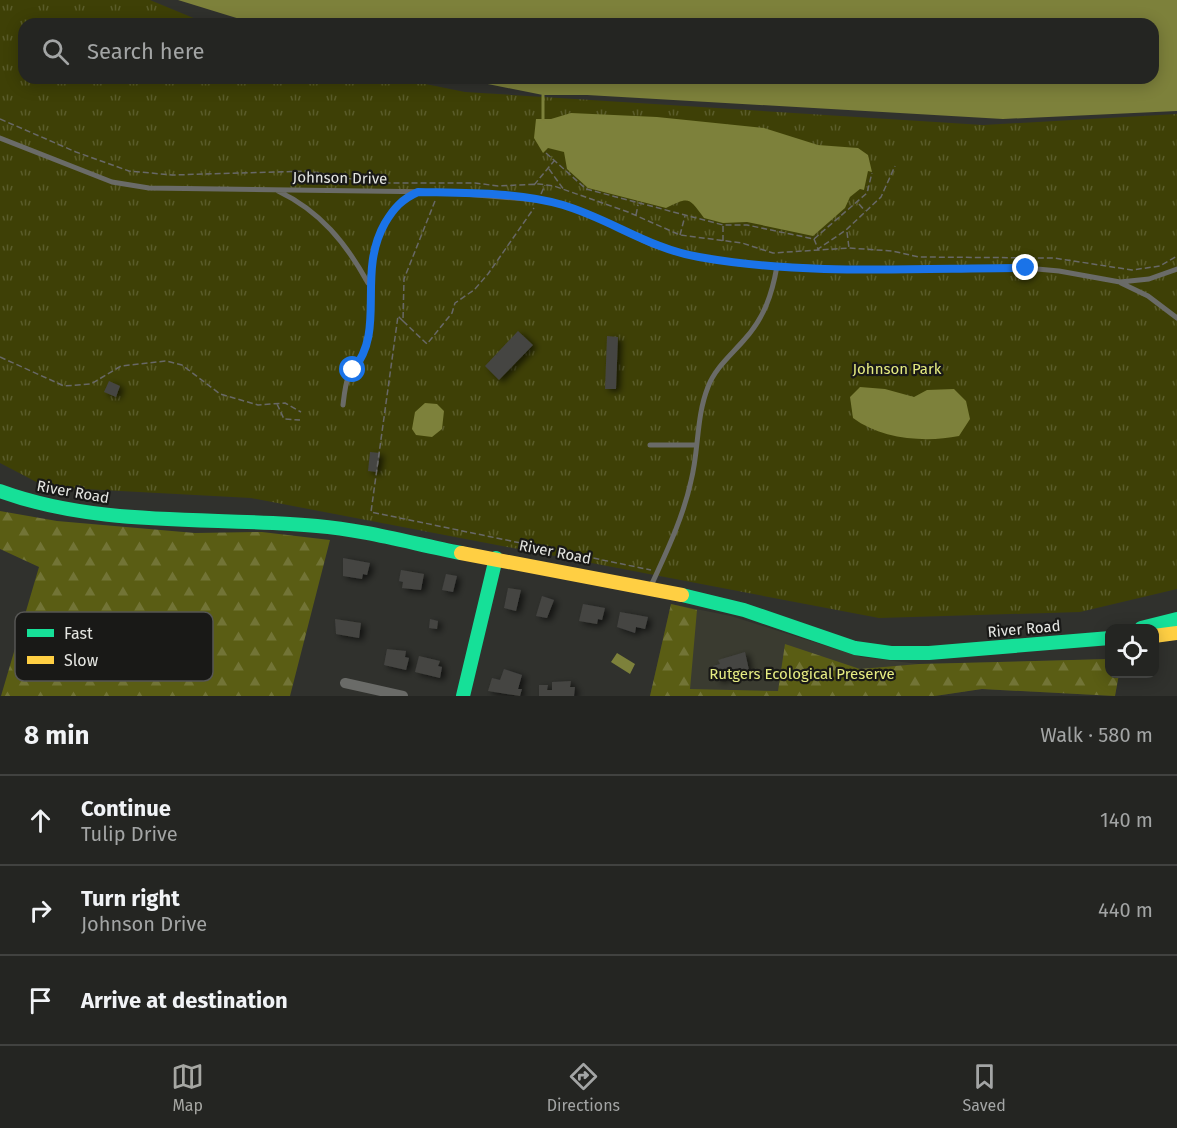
<!DOCTYPE html>
<meta charset="utf-8">
<style>
:root{--surface:#242522;--page:#30312f;--text:#f1f3f6;--muted:#a3a5a5;--line:#414240;--accent:#a6a7a3}
body{margin:0;font-family:"Fira Sans",sans-serif;background:var(--page);color:var(--text)}
.controls{position:absolute;right:18px;bottom:18px;display:grid;overflow:hidden;border-radius:12px;box-shadow:0 3px 15px #0003}
.controls button{width:54px;height:54px;display:grid;place-items:center;padding:0;border:0;border-bottom:2px solid var(--line);background:var(--surface);color:var(--text);font:30px sans-serif}
.stop{position:absolute;width:18px;height:18px;margin:-14px;border:4px solid #1a73e8;border-radius:50%;background:#fff}
.stop.end{background:#1a73e8;border-color:#fff;box-shadow:0 2px 6px #0008}
.list{margin:0;padding:0;list-style:none}
h2{display:flex;justify-content:space-between;align-items:center;height:78px;margin:0;padding:0 24px;font-size:26px}
h2 small{font-size:20px;font-weight:400;color:var(--muted)}
.list li{display:grid;grid-template-columns:39px 1fr auto;gap:18px;align-items:center;box-sizing:border-box;height:90px;padding:0 24px;border-top:2px solid var(--line)}
.list b{display:block;font-size:22px;white-space:nowrap}
.list p{margin:0;font-size:20px;white-space:nowrap;color:var(--muted)}
.list em{font-size:20px;font-style:normal;color:var(--muted)}
.icon{flex:none;width:33px;height:33px;fill:none;stroke:currentColor;stroke-width:2;stroke-linecap:round;stroke-linejoin:round}
.map{position:relative;flex:none;width:1177px;height:696px;overflow:hidden}
.search{position:absolute;background:var(--surface);box-shadow:0 3px 15px #0003;left:18px;right:18px;top:18px;height:66px;display:flex;align-items:center;gap:15px;box-sizing:border-box;padding:0 21px;border-radius:18px;color:var(--muted);font-size:22px}
.sheet{height:348px;background:var(--surface)}
nav{display:flex;justify-content:space-around;align-items:center;box-sizing:border-box;height:84px;border-top:2px solid var(--line);background:var(--surface);font-size:16px;color:var(--muted)}
nav a{display:grid;justify-items:center;gap:3px}
nav .on{color:var(--accent)}
.map>svg:first-child{display:block}
.built{fill:#3a3b30}
.forest{fill:url(#forest-firs)}
.park{fill:url(#park-tufts)}
.water{fill:#7d813b}
.lines{fill:none;stroke-linecap:round;stroke-linejoin:round}
.stream{stroke:#7d813b;stroke-width:3}
.building{fill:#454542;filter:url(#shadow)}
.path{stroke:#686867;stroke-width:1.5;stroke-dasharray:6 3;stroke-linecap:butt}
.lane{stroke:#6a6b68;stroke-width:5}
.street{stroke:#6a6b68;stroke-width:10}
.fast{stroke:#16e098;stroke-width:14}
.slow{stroke:#ffcf43;stroke-width:14}
.route{stroke:#1a73e8;stroke-width:8}
.labels{text-anchor:middle;dominant-baseline:central;stroke-width:4.5;stroke-linejoin:round;paint-order:stroke}
.street-label{font-size:15px;fill:#e5e6e2;stroke:#191917}
.park-label{font-size:15px;fill:#e6ec82;stroke:#191917}
.key{fill:#191917;stroke:#565654;stroke-width:1.5}
.key-label{font-size:16px;fill:#e5e6e2}
</style>
<div class="map">
<svg width="1177" height="696" viewBox="0 0 1177 696">
<defs>
<pattern id="forest-firs" width="22" height="20" patternUnits="userSpaceOnUse" patternTransform="scale(1.5)"><rect width="22" height="20" fill="#5a5d14"/><path d="M5 1l3.5 6h-7zM16 11l3.5 6h-7z" fill="#727436"/></pattern>
<pattern id="park-tufts" width="24" height="20" patternUnits="userSpaceOnUse" patternTransform="scale(1.5)"><rect width="24" height="20" fill="#3e4006"/><path d="M3 7l-1-3M5 7V3M7 7l1-3M15 17l-1-3M17 17v-4M19 17l1-3" fill="none" stroke="#5a5c2a"/></pattern>
<filter id="shadow"><feDropShadow dx="4" dy="2.5" stdDeviation="3" flood-color="#0009"/></filter>
</defs>
<rect width="100%" height="100%" fill="#30312d"/>
<path class="built" d="M671 604 731 616 861 657 919 664 1109 659 1110 674H1119L1115 696 982 689 935 696H650Z"/>
<path class="forest" d="M0 511 57 521 195 533 262 532 330 540 290 696H1L39 567 0 549Z
M671 604 697 610 690 689 778 691 785 644 860 669 919 664 1109 659 1110 674H1119L1115 696 982 689 935 696H650Z"/>
<path class="park" d="M0 0H150L208 24H24V78H396L465 92 983 125 1177 114V589L1080 612 879 618 251 498 46 487 0 463Z"/>
<path class="water" d="M178 0H1177V111L1003 119 587 95H543L458 78H1153V24H256Z
M571 113 657 117 764 128 818 145 858 148 868 155 872 172 868 171 864 190 860 189 850 197 845 208 813 236 747 222 723 223 704 218C689 198 690 196 666 208L588 188 567 169 564 152 548 148 543 153 534 138 536 119H551Z
M860 387 885 389 914 397 927 390 954 389 966 401 970 419 959 436C925 443 881 439 853 418L850 397Z
M425 403 437 404 444 411 442 429 432 437 416 435 412 429 415 412Z
M617 653 635 664 630 674 611 662Z"/>
<g class="lines">
<path class="stream" d="M543 95V119"/>
</g>
<path class="building" d="M518 331 533 345 499 380 485 366Z
M607 336 618 337 616 389H605Z
M109 381 120 386 116 397 104 392Z
M370 452 380 453 377 472 368 471Z
M343 558 370 563 367 575 363 574 362 579 343 576Z
M401 570 424 574 421 590 402 588 403 582 399 581Z
M446 574 457 576 453 592 442 590Z
M508 588 521 590 516 611 504 608Z
M542 596 554 600 547 618 536 616Z
M583 604 605 608 602 620 598 619 597 624 579 621Z
M620 612 648 617 645 629 636 627 635 633 617 627Z
M335 619 361 623 359 638 336 634Z
M430 619 438 621 437 629 429 628Z
M387 649 406 651 405 657 409 658 406 670 384 665Z
M745 652 749 670 718 681 713 666 720 664 718 660Z
M419 656 440 661 438 666 442 667 440 678 415 672Z
M504 669 522 675 518 689H522L520 696 488 691 492 678 500 680Z
M571 681 570 687H575L574 696H539V685H548L547 690H552V682Z"/>
<g class="lines">
<path class="path" d="M0 119 76 152 129 171 172 175 308 171 374 183H475L498 186 539 184 554 186 628 212 680 235 742 243 773 253 849 248 892 251 919 257 1054 258 1132 270 1160 266 1177 256
M546 153 586 189 723 225H747L814 239 867 193 872 173
M549 169 564 190
M534 185 554 161
M541 194 545 185
M435 201 404 279 403 321 398 316 371 512 651 570
M859 204 865 211
M636 215 638 205
M847 232 849 248
M680 235 685 216
M814 239 818 249 846 230 881 197 895 166
M723 241V225
M403 321 427 344 452 313 455 303 474 290 488 274 534 208
M0 357 64 386 91 384 121 366 166 361 182 365 220 394 258 405 285 403 301 412
M277 404 284 419 300 420"/>
<path class="lane" d="M0 138 112 182 149 188 439 192 538 200 564 205 596 218 653 245 696 257 740 264 865 270 1026 268 1059 271 1120 282 1149 279 1177 269
M278 191C320 211 346 243 368 283
M1121 283 1148 296 1177 318
M343 405C344 397 345 385 348 378 354 366 363 359 366 346 377 304 362 263 385 224 393 209 401 200 417 192
M650 445H696
M650 588C666 553 683 518 691 481 699 450 696 417 708 387 715 368 732 354 744 340 764 318 772 295 777 266"/>
<path class="street" d="M345 683 403 696"/>
<path class="fast" d="M0 491C101 528 212 516 317 526 365 530 414 544 461 553
M682 595 744 610 855 648 891 653H929L1110 638
M1141 628 1177 619
M463 696 496 558"/>
<path class="slow" d="M461 553 682 595
M1154 636 1177 633"/>
</g>
<g class="lines">
<path class="route" d="M353 370C387 329 356 274 385 223 394 208 402 199 418 192 465 193 518 192 563 205 610 219 650 249 699 257 806 276 917 268 1026 268"/>
</g>
<g class="labels">
<g class="street-label">
<text transform="translate(340 178) rotate(1)">Johnson Drive</text>
<text transform="translate(73 492) rotate(10)">River Road</text>
<text transform="translate(555 552) rotate(11)">River Road</text>
<text transform="translate(1024 629) rotate(-5)">River Road</text>
</g>
<g class="park-label">
<text x="897" y="369">Johnson Park</text>
<text x="802" y="674">Rutgers Ecological Preserve</text>
</g>
</g>
<rect x="15" y="612" width="198" height="69" rx="9" class="key"/>
<rect x="27" y="629" width="27" height="8" fill="#16e098"/>
<rect x="27" y="656" width="27" height="8" fill="#ffcf43"/>
<g class="key-label">
<text x="64" y="639">Fast</text>
<text x="64" y="666">Slow</text>
</g>
</svg>
<div class="controls">
<button><svg class="icon" aria-label="locate" viewBox="0 0 24 24"><circle cx="12" cy="12" r="6"/><path d="M12 2v4M12 18v4M2 12h4M18 12h4"/></svg></button>
</div>
<div class="stop" style="left:353px;top:370px"></div>
<div class="stop end" style="left:1026px;top:268px"></div>
<div class="search"><svg class="icon" aria-label="search" viewBox="0 0 24 24"><circle cx="10" cy="10" r="6"/><path d="M15 15l6 6"/></svg>Search here</div>
</div>
<section class="sheet">
<h2>8 min<small>Walk · 580 m</small></h2>
<ul class="list">
<li><svg class="icon" aria-label="ahead" viewBox="0 0 24 24"><path d="M12 20V5M6 11l6-6 6 6"/></svg><div><b>Continue</b><p>Tulip Drive</p></div><em>140 m</em></li>
<li><svg class="icon" aria-label="right" viewBox="0 0 24 24"><path d="M7 20v-9h11M14 6l5 5-5 5"/></svg><div><b>Turn right</b><p>Johnson Drive</p></div><em>440 m</em></li>
<li><svg class="icon" aria-label="arrive" viewBox="0 0 24 24"><path d="M6 21V4h12l-3 4 3 4H6"/></svg><div><b>Arrive at destination</b></div></li>
</ul>
</section>
<nav>
<a class="on"><svg class="icon" aria-label="map" viewBox="0 0 24 24"><path d="M3 6l6-2 6 2 6-2v14l-6 2-6-2-6 2zM9 4v14M15 6v14"/></svg>Map</a>
<a><svg class="icon" aria-label="directions" viewBox="0 0 24 24"><path d="M12 3l9 9-9 9-9-9zM9 14v-3h6M13 9l2 2-2 2"/></svg>Directions</a>
<a><svg class="icon" aria-label="saved" viewBox="0 0 24 24"><path d="M7 4h10v16l-5-4-5 4z"/></svg>Saved</a>
</nav>
